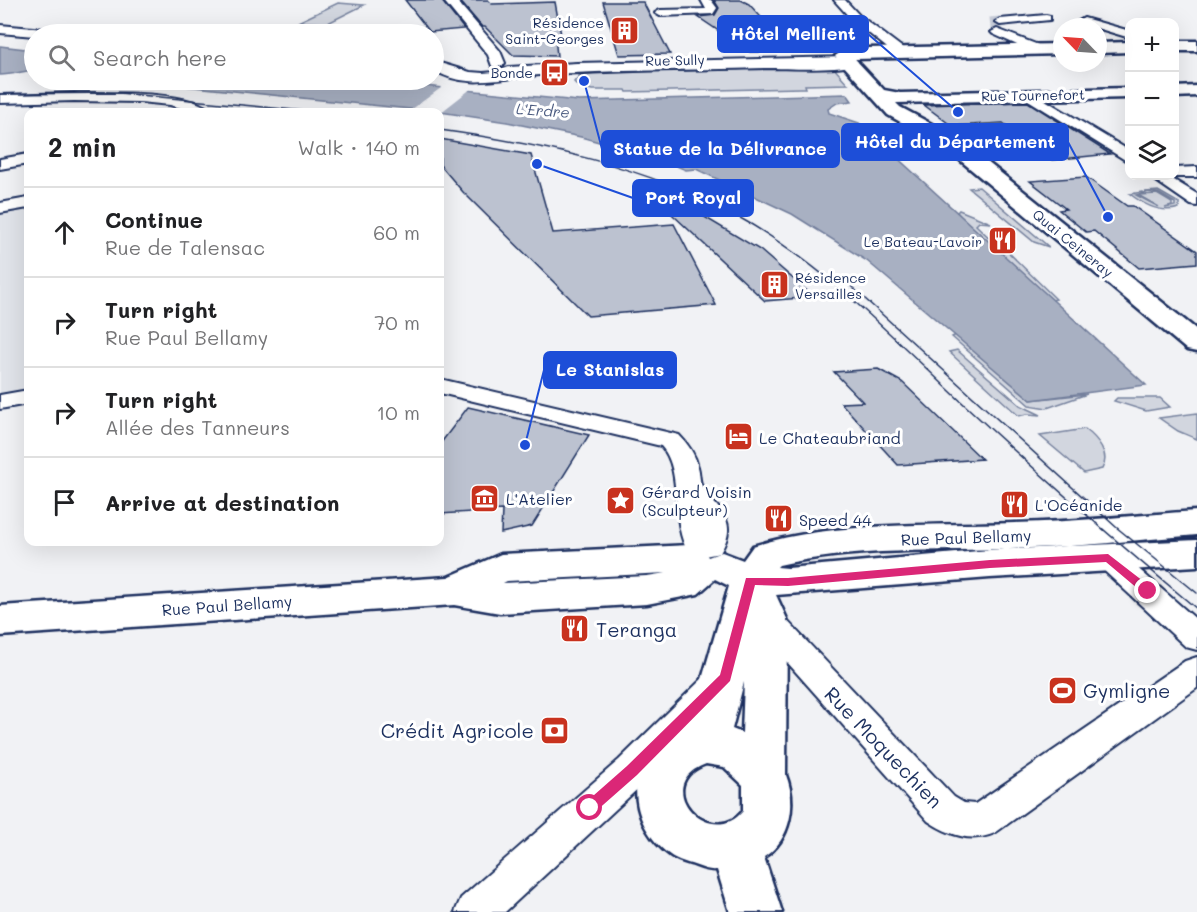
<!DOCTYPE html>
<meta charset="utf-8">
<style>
:root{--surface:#fff;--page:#f2f2f2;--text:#202124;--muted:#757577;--line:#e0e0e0}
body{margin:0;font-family:Mali,sans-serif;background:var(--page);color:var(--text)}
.controls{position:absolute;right:18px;top:18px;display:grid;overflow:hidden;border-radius:12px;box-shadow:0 6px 24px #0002}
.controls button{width:54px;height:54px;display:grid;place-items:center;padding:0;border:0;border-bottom:2px solid var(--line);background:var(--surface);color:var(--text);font:30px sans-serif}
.compass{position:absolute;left:1053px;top:18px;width:54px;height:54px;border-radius:50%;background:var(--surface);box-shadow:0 6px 24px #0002;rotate:295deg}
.stop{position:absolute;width:18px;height:18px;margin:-14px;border:4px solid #db2777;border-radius:50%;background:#fff}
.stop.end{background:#db2777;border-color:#fff;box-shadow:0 2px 6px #0008}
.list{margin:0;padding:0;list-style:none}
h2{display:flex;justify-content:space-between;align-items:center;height:78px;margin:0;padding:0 24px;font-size:26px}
h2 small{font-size:20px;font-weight:400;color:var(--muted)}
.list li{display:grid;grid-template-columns:39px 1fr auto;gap:18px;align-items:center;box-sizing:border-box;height:90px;padding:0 24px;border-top:2px solid var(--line)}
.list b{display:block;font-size:22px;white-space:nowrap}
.list p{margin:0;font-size:20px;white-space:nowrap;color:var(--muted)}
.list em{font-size:20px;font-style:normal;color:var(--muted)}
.icon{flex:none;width:33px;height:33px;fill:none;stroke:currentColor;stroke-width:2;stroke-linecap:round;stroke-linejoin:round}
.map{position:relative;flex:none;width:1197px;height:912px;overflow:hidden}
.search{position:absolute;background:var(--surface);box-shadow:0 6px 24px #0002;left:24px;top:24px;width:420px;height:66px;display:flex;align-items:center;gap:15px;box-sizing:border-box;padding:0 21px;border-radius:33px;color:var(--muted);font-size:22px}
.panel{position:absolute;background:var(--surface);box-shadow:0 6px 24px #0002;left:24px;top:108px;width:420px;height:438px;border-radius:12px}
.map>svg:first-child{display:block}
.built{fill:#e1e4ea}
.green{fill:#d2d6df;stroke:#76829e;stroke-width:1.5}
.water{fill:#a8b0c2;stroke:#707c9a;stroke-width:1.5}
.pier{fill:#f1f2f5}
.building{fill:#bcc2d0;stroke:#1b2f5e;stroke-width:1.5}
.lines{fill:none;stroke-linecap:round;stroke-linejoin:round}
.minor-tunnel{stroke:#c6cbd7;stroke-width:11;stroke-dasharray:11 6;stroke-linecap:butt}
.minor-casing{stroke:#1b2f5e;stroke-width:4}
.tertiary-casing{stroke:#1b2f5e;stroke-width:4}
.secondary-casing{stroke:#1b2f5e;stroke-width:5}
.minor{fill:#fff;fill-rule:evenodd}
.tertiary{fill:#fff;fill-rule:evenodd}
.secondary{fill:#fff;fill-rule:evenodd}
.tram{stroke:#1b2f5e;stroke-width:1.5}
.route{fill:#db2777}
.labels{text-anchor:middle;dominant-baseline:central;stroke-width:6;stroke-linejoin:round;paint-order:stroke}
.far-poi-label{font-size:14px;fill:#1b2f5e;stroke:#fff;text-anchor:end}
.far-street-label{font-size:14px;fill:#1b2f5e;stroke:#fff}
.far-water-label{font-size:15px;font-style:italic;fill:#4c5c81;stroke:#fff}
.poi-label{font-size:16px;fill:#1b2f5e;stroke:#fff;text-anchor:start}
.street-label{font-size:16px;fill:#1b2f5e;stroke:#fff}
.near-poi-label{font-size:20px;fill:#1b2f5e;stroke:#fff;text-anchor:start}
.near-street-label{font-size:20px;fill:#1b2f5e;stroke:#fff}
.leader{fill:none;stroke:#1d4ed8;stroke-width:2}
.callout-dot{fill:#1d4ed8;stroke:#fff;stroke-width:2}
.callout{fill:#1d4ed8;stroke:#1d4ed8;stroke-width:2}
.callout-label{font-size:18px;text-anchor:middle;font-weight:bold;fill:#fff}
</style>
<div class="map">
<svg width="1197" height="912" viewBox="0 0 1197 912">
<rect width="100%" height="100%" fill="#f1f2f5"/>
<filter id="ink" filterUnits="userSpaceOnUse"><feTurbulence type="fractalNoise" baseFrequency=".0167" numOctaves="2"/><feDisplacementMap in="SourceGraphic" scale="12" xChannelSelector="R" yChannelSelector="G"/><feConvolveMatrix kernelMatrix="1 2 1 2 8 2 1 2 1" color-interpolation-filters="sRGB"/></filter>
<g filter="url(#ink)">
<path class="built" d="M28 209V388L0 393V215Z"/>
<path class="green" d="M338 3 364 5 328 23 298 22Z
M833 67 848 84 805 85 806 88H801L627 92 626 90H592L578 86 574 82 579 76 595 73Z
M979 187 1049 247 1034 242 969 188Z
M1158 191 1179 203V208C1161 214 1144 205 1130 194L1142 192 1145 193 1136 195 1159 207 1138 195 1157 194 1172 203V206L1165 208 1175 206V203L1158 193 1145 192Z
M959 210 991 223 979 222 976 225 999 247 1006 250 1056 299 1052 300 961 217 957 212Z
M956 335 1031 400 1087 394 1047 408 1029 405 952 337Z
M957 350 1020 405 1041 415 1027 414 1019 416 949 352Z
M1117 398H1160L1170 407 1146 411 1114 401Z
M1197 413V439L1178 431 1159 418Z
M1085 429C1097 438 1111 454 1102 469L1084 473 1040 436Z"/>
<path class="water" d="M0 46 34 50V70C23 71 12 75 0 75Z
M125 80H362L579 101 847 94 852 101 837 103 828 109 829 113 859 123 1146 385 1031 400 867 261 792 214 696 169 686 170 660 159 581 137 507 122 440 112Z"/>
<path class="pier" d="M445 85 472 88 440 113 408 112Z"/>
<path class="building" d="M405 0H441L464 29 430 32Z
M459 0H488L492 4 555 2 561 35 555 36 557 56 513 55 485 27H482Z
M714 0H741L749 4 771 28H778L807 51 750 52 698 17 715 15 719 8Z
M603 2H643L670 54 619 55Z
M1028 102 1110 154 1052 160 1003 123 952 126 924 105Z
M440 139 531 155 553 233 674 224 716 305 588 316 463 192 440 165Z
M1086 177 1127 206H1133L1197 251V263L1139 268 1094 231 1086 232 1059 210 1066 209 1030 181Z
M666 194 760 250 814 297 765 301 660 203Z
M878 369 902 382 982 459 898 465 841 403 863 402 834 372Z
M468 407 589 435 532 526 501 533 502 510 440 514V444Z"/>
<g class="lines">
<path class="minor-tunnel" d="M990 23 1000 22"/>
<defs>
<path id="minor" d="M701 0H711L717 8 713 14 660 16 655 13 660 10 706 9Z
M834 0H845L859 15 904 49V55H896L851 19Z
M1046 15 1050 16V20L1000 25 995 22 1000 19Z
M1084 18 1130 31V38L1080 23 1079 21Z
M997 29 1041 46 1043 49 1041 52H1033L993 34 991 32Z
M1030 91 1130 151V163L1025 98 1023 95Z
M74 93C104 93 193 90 212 112H195L170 105 140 102 74 101 0 103V95Z
M28 154V164L0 169V159Z
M1197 167V177H1169L1197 194V206L1191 205 1149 176H1174V168Z
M28 198V208L0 213V203Z
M440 379 679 435C688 444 695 454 698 467 700 473 699 481 702 486 716 511 741 518 720 553L699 557 689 554C669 521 684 471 661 446L440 393Z
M28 390V404L0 409V395Z
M1108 548 1118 551 1197 620V650L1186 647 1098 565 1094 558 1098 551Z
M767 607 778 611 954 797 964 803 975 804 1185 661 1197 657V688L995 833C971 843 949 835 928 821L756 627 752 619 756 611Z
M718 671 730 675 735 685 730 695 645 782 505 912H455L461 898 619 760 706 675Z"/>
<path id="tertiary" d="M443 0H456L500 51 505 63 502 66H492L488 55Z
M0 25 55 30 62 34H34V36L0 33Z
M850 57 855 59 858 62 855 65C831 71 790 68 764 68 689 70 614 70 540 75 504 77 467 91 434 70L435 65 440 63 470 72 483 73 495 72 509 67 577 63Z"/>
<path id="secondary" d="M1174 41H1197V51H1174Z
M1130 42V52L1098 53V43Z
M1062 44V54L855 59 884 90 900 93 1130 88V98L896 103 900 107 956 137 1197 330V352L1187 350 942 145 888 115 835 56 843 51 868 48Z
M1197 86V96L1174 97V87Z
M1197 511V535C1136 540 1076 547 1015 549 938 551 854 548 779 565L777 567 788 568 990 550 1197 540V566L990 578 776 595 787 619 786 775C797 803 791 840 764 857L782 912H730L717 870C708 871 700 867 691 864 684 862 675 859 670 855 632 828 622 771 661 741 668 736 679 733 687 731L729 586 715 579 698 594 647 604 500 613 454 605 0 636V606L448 577 501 554 690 545 703 549 708 557 722 552 743 560 753 546C835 521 930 526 1015 523 1076 522 1137 515 1197 511ZM666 573 647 576 503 583 507 581ZM744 682 742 733 732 729ZM706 764 724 767 743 785V811C710 851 648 785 706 764Z"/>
</defs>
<use href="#minor" class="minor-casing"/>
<use href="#tertiary" class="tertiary-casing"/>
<use href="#secondary" class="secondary-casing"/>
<use href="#minor" class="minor"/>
<use href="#tertiary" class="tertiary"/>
<use href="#secondary" class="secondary"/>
<path class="tram" d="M0 94 119 93 315 112
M440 130C542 144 644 166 735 215 825 264 894 339 968 408 1043 478 1119 544 1197 609
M842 278 1116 527 1197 593"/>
</g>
</g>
<path class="route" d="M1108 554 1152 588V594H1144L1106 562 990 568 788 586 755 585 730 681 637 775 595 812 590 814 585 812 583 808 585 803 627 766 720 675 746 578H788L990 560Z"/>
<defs>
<symbol id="building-square" viewBox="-11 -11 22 22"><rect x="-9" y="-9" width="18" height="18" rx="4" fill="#c8321e" stroke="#fff"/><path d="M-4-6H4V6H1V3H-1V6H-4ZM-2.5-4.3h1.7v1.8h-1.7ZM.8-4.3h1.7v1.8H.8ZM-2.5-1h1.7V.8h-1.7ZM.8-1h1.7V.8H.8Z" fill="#fff"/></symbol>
<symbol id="bus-square" viewBox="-11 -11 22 22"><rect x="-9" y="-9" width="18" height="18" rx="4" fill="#c8321e" stroke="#fff"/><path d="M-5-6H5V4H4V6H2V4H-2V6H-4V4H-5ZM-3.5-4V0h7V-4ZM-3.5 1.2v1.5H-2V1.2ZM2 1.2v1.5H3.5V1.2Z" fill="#fff"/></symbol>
<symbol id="restaurant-square" viewBox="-11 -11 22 22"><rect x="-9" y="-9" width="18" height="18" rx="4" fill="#c8321e" stroke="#fff"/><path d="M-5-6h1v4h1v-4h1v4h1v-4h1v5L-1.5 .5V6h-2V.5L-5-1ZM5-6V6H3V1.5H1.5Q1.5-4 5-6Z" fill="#fff"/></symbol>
<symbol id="hotel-square" viewBox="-11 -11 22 22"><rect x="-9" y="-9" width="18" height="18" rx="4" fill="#c8321e" stroke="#fff"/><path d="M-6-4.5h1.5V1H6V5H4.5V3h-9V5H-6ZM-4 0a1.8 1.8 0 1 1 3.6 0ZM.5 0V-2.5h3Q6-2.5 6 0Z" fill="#fff"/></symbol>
<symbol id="museum-square" viewBox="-11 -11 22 22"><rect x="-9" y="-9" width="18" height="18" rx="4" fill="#c8321e" stroke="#fff"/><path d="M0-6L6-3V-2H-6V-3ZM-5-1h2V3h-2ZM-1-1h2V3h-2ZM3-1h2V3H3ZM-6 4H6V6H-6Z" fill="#fff"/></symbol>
<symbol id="sight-square" viewBox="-11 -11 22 22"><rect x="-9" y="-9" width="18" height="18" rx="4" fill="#c8321e" stroke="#fff"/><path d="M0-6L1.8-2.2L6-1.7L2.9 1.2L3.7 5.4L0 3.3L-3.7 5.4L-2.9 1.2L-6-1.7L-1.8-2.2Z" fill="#fff"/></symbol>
<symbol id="stadium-square" viewBox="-11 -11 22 22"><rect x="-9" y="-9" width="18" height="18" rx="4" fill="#c8321e" stroke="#fff"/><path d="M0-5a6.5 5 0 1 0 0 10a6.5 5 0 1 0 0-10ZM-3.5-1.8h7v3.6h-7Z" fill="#fff"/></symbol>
<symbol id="bank-square" viewBox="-11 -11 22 22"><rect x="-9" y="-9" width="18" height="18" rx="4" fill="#c8321e" stroke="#fff"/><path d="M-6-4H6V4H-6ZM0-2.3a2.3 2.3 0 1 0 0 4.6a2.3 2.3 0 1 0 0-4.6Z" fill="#fff"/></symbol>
</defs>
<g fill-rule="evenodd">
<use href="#building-square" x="608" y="14" width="33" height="33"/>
<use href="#bus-square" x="538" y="56" width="33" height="33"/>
<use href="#restaurant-square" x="986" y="224" width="33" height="33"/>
<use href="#building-square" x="758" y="268" width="33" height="33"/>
<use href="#hotel-square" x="722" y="420" width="33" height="33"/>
<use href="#museum-square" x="468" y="482" width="33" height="33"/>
<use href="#sight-square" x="604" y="484" width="33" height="33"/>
<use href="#restaurant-square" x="998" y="488" width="33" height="33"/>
<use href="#restaurant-square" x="762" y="502" width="33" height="33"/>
<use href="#restaurant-square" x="558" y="612" width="33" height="33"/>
<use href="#stadium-square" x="1046" y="674" width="33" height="33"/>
<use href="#bank-square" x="538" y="714" width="33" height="33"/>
</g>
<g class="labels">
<g class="far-poi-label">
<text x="604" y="22">Résidence<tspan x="604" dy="16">Saint-Georges</tspan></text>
<text x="533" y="72">Bonde</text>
<text x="982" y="241">Le Bateau-Lavoir</text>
<text x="795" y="277" text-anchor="start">Résidence<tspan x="795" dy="16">Versailles</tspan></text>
</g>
<g class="far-street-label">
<text transform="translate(675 60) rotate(-1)">Rue Sully</text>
<text transform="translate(1033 95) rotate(-1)">Rue Tournefort</text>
<text transform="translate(1073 243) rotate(39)">Quai Ceineray</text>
</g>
<g class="far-water-label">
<text transform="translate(543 110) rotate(4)">L'Erdre</text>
</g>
<g class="poi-label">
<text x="759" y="437">Le Chateaubriand</text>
<text x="642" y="491">Gérard Voisin<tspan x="642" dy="18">(Sculpteur)</tspan></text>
<text x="506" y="498">L'Atelier</text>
<text x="1035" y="504">L'Océanide</text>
<text x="799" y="519">Speed 44</text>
</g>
<g class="street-label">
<text transform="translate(966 537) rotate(-2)">Rue Paul Bellamy</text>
<text transform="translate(227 605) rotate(-4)">Rue Paul Bellamy</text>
</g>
<g class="near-poi-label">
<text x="596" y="629">Teranga</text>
<text x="1083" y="690">Gymligne</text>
<text x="534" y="730" text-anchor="end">Crédit Agricole</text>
</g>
<g class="near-street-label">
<text transform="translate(884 747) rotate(46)">Rue Moquechien</text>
</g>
</g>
<path class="leader" d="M958 112L868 34M1108 217L1068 142M584 81L602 149M537 164L633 198M525 445L544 370"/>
<g class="callout-dot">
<circle cx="958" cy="112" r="6"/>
<circle cx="1108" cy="217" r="6"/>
<circle cx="584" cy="81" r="6"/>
<circle cx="537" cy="164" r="6"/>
<circle cx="525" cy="445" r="6"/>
</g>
<g class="callout">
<rect x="718" y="16" width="150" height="36" rx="6"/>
<rect x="842" y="124" width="226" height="36" rx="6"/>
<rect x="602" y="131" width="237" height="36" rx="6"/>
<rect x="633" y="180" width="120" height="36" rx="6"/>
<rect x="544" y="352" width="132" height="36" rx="6"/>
</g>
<g class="callout-label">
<text x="793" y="40">Hôtel Mellient</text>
<text x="955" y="148">Hôtel du Département</text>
<text x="720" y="155">Statue de la Délivrance</text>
<text x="693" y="204">Port Royal</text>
<text x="610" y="376">Le Stanislas</text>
</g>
</svg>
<div class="controls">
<button>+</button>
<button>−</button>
<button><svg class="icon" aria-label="layers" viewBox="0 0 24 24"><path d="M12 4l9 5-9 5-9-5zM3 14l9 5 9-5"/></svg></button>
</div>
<svg class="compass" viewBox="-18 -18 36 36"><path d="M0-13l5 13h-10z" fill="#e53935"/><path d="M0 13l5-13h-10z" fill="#757577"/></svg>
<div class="stop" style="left:590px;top:808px"></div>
<div class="stop end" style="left:1148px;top:591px"></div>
<div class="search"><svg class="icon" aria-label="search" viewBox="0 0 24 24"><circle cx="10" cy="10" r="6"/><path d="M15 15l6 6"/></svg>Search here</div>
<section class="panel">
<h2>2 min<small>Walk · 140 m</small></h2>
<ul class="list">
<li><svg class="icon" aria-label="ahead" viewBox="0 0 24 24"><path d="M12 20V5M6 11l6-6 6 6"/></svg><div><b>Continue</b><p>Rue de Talensac</p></div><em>60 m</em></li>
<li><svg class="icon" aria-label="right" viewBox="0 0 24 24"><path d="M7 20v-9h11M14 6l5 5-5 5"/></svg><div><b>Turn right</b><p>Rue Paul Bellamy</p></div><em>70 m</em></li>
<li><svg class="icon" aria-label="right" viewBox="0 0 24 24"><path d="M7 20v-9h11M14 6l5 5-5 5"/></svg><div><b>Turn right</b><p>Allée des Tanneurs</p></div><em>10 m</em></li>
<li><svg class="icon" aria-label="arrive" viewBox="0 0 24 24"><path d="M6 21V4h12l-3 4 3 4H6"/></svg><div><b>Arrive at destination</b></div></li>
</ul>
</section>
</div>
